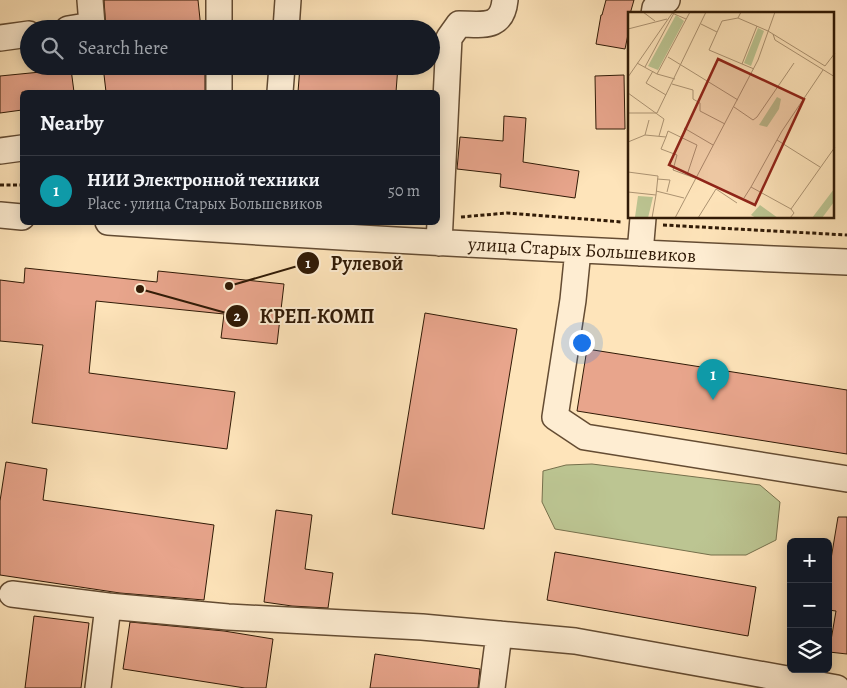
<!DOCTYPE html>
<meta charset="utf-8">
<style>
:root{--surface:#171b24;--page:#20242c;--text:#f1f3f6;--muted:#9ea1a6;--line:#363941;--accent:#7c3aed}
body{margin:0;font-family:Alegreya,serif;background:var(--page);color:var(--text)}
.controls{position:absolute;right:15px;bottom:15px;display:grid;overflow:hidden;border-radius:8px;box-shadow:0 2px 12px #0003}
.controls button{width:45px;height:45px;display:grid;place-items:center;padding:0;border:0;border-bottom:1px solid var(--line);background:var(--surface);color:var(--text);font:25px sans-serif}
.you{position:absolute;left:581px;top:342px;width:18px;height:18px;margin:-12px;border:4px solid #fff;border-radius:50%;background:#1a73e8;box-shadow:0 0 0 8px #1a73e833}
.badge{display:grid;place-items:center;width:32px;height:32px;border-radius:50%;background:var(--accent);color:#fff;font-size:16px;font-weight:700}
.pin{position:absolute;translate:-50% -41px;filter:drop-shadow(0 1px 2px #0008)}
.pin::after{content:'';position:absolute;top:26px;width:18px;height:15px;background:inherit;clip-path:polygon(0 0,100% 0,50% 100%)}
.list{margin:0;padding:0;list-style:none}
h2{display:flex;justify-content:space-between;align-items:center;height:65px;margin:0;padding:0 20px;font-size:21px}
h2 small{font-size:16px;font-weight:400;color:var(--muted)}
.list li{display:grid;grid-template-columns:32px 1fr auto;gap:15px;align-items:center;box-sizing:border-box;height:70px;padding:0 20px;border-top:1px solid var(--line)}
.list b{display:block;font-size:19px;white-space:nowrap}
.list p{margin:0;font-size:16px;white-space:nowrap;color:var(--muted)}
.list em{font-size:16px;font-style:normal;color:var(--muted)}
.icon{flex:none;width:28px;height:28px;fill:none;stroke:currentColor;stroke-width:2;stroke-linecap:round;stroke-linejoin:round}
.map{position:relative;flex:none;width:847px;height:688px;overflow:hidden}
.search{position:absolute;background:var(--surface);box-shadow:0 2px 12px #0003;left:20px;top:20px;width:420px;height:55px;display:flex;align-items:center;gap:12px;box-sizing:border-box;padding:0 18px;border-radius:28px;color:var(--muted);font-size:19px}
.panel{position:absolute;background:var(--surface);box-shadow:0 2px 12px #0003;left:20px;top:90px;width:420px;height:135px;border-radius:8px}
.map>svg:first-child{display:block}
.green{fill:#bcc592;stroke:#76704c}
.building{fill:#e8a58c;stroke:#301a06}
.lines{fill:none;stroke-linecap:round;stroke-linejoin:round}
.minor-casing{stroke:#644c33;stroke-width:28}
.path{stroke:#301a06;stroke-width:3;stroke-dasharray:4 2.5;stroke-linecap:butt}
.minor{stroke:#feedd2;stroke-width:25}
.labels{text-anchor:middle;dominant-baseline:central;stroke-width:4;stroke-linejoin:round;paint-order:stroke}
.street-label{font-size:19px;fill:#301a06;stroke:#feedd2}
.inset-road{fill:none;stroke:#ac9372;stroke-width:1}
.view{fill:#8f2418;fill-opacity:0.15;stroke:#8f2418;stroke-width:2.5}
.inset-edge{fill:none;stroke:#301a06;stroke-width:2.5}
.leader{fill:none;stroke:#301a06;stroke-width:2}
.callout-dot{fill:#301a06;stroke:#feedd2;stroke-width:2}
.mark-label{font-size:15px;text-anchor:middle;font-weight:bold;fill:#fff}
.callout-label{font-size:20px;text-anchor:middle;font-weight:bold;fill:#301a06;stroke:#feedd2;stroke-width:4;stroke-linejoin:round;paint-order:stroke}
</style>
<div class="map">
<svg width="847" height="688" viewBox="0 0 847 688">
<rect width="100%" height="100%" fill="#fee4ba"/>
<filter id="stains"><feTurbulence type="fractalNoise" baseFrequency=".004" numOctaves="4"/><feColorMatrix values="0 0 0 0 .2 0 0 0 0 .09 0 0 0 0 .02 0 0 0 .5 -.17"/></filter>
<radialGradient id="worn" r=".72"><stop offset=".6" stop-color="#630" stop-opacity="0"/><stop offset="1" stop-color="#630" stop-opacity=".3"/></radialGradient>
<path class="green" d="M592 464 760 485 780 502 776 540 746 555H711L555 529 542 502 543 471 566 465Z"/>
<path class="building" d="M104 0H198L201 29H106Z
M606 0H634L630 14V25L625 49 596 44 601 15H602Z
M103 66H205V92H106Z
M300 66H398L396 92H298Z
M71 69 74 92H22V110L0 113V76Z
M624 75 625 129H596L595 76Z
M504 116 526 118 523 162 579 171 575 198 500 187 501 174 457 169 460 137 503 141Z
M25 268 157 282 158 271 284 284 277 344 221 338 224 314 96 301 89 373 235 392 227 449 32 423 43 345 0 341V280L24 283Z
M425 313 517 329 484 529 392 514Z
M587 349 847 390V454L577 411Z
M6 462 47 469 43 500 214 525 204 600 120 593 0 575V501Z
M276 510 312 515 305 569 333 573 328 608 292 606 264 602Z
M838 517H847V654L829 652 836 611 828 610V577Z
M555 552 756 587 748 636 547 600Z
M34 616 89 623 81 688H25Z
M130 622 224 631 273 639 266 688H245L123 669Z
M375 654 480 669 478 688H370Z"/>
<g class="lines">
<defs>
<path id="minor" d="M654 14 655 8 667 0
M68 29 92 25 90 0
M219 29V0
M286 29 288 0
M0 38 29 34
M219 92V66
M280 92 282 66
M0 151 22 148
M0 215 22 217
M108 222C354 239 601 252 847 262
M439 243 449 38 459 24C482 24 502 30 505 0
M578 250 573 300 555 417 585 437 847 479
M640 253 643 218
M12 594 108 606 98 688
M108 606 228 617 422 627 575 641 837 688
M492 688 499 634"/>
</defs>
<use href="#minor" class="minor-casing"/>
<path class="path" d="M0 185H22
M461 217 507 213 622 222
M663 225 847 235"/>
<use href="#minor" class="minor"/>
</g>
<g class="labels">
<g class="street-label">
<text transform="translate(582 250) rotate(3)">улица Старых Большевиков</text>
</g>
</g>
<g transform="translate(628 12)">
<rect width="206" height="206" fill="#fee4ba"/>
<path d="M48 3 56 9 30 58 20 54ZM130 16 136 19 123 54 116 51ZM149 85 153 87 151 97 139 115 131 113ZM206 177V190L194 206H184ZM10 184 25 185 20 206 7 205ZM132 193 150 206H128L123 203Z" fill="#bcc592"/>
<path class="inset-road" d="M15 0 27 9M113 0 110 6 140 19 197 54 207 41M44 1 58 7M110 6 94 9 81 38 126 57M73 12 89 20M0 17 39 7M145 22 147 28 207 65M40 45 110 88M9 51 29 62 62 0M114 52 129 14M17 55 46 1M25 59 18 71 38 83M29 62 47 67M0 65 45 0M44 72 65 78V87L72 91V99L97 112M0 81 36 107 31 124M106 95 125 108 129 105 166 51M0 101H29L78 0M56 116 85 133M17 123 21 108M38 125 40 119 69 133 59 163M149 128 192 155M0 130 17 123 38 125 33 137 49 143 45 158 67 166M0 160 30 164 28 183M29 167 42 168 39 180M123 175 154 119 195 58M28 179 56 186M0 180 28 183 24 206M116 186 123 175 163 197M47 206 130 48 147 0M70 206 88 177 109 191M162 206 166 201 163 197 207 135"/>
<path class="view" d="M90 47 176 87 127 193 41 153Z"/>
<rect width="206" height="206" class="inset-edge"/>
</g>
<path class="leader" d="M229 286L308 263M140 289L237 316"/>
<g class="callout-dot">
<circle cx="229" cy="286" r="5"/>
<circle cx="140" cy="289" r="5"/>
<circle cx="308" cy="263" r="12"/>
<circle cx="237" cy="316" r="12"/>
</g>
<g class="mark-label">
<text x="308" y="268">1</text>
<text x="237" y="321">2</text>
</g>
<g class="callout-label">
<text x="367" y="270">Рулевой</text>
<text x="317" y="323">КРЕП-КОМП</text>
</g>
<rect width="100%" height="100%" filter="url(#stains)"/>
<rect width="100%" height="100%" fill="url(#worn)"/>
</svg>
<div class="controls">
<button>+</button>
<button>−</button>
<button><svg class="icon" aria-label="layers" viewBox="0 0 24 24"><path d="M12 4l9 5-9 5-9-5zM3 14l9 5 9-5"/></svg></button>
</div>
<div class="you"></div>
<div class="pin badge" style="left:713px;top:400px;background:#0f9aa8">1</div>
<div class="search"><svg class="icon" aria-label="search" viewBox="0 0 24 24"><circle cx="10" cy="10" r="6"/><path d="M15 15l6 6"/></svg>Search here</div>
<section class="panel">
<h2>Nearby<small></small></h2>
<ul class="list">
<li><span class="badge" style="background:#0f9aa8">1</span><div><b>НИИ Электронной техники</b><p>Place · улица Старых Большевиков</p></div><em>50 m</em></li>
</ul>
</section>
</div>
